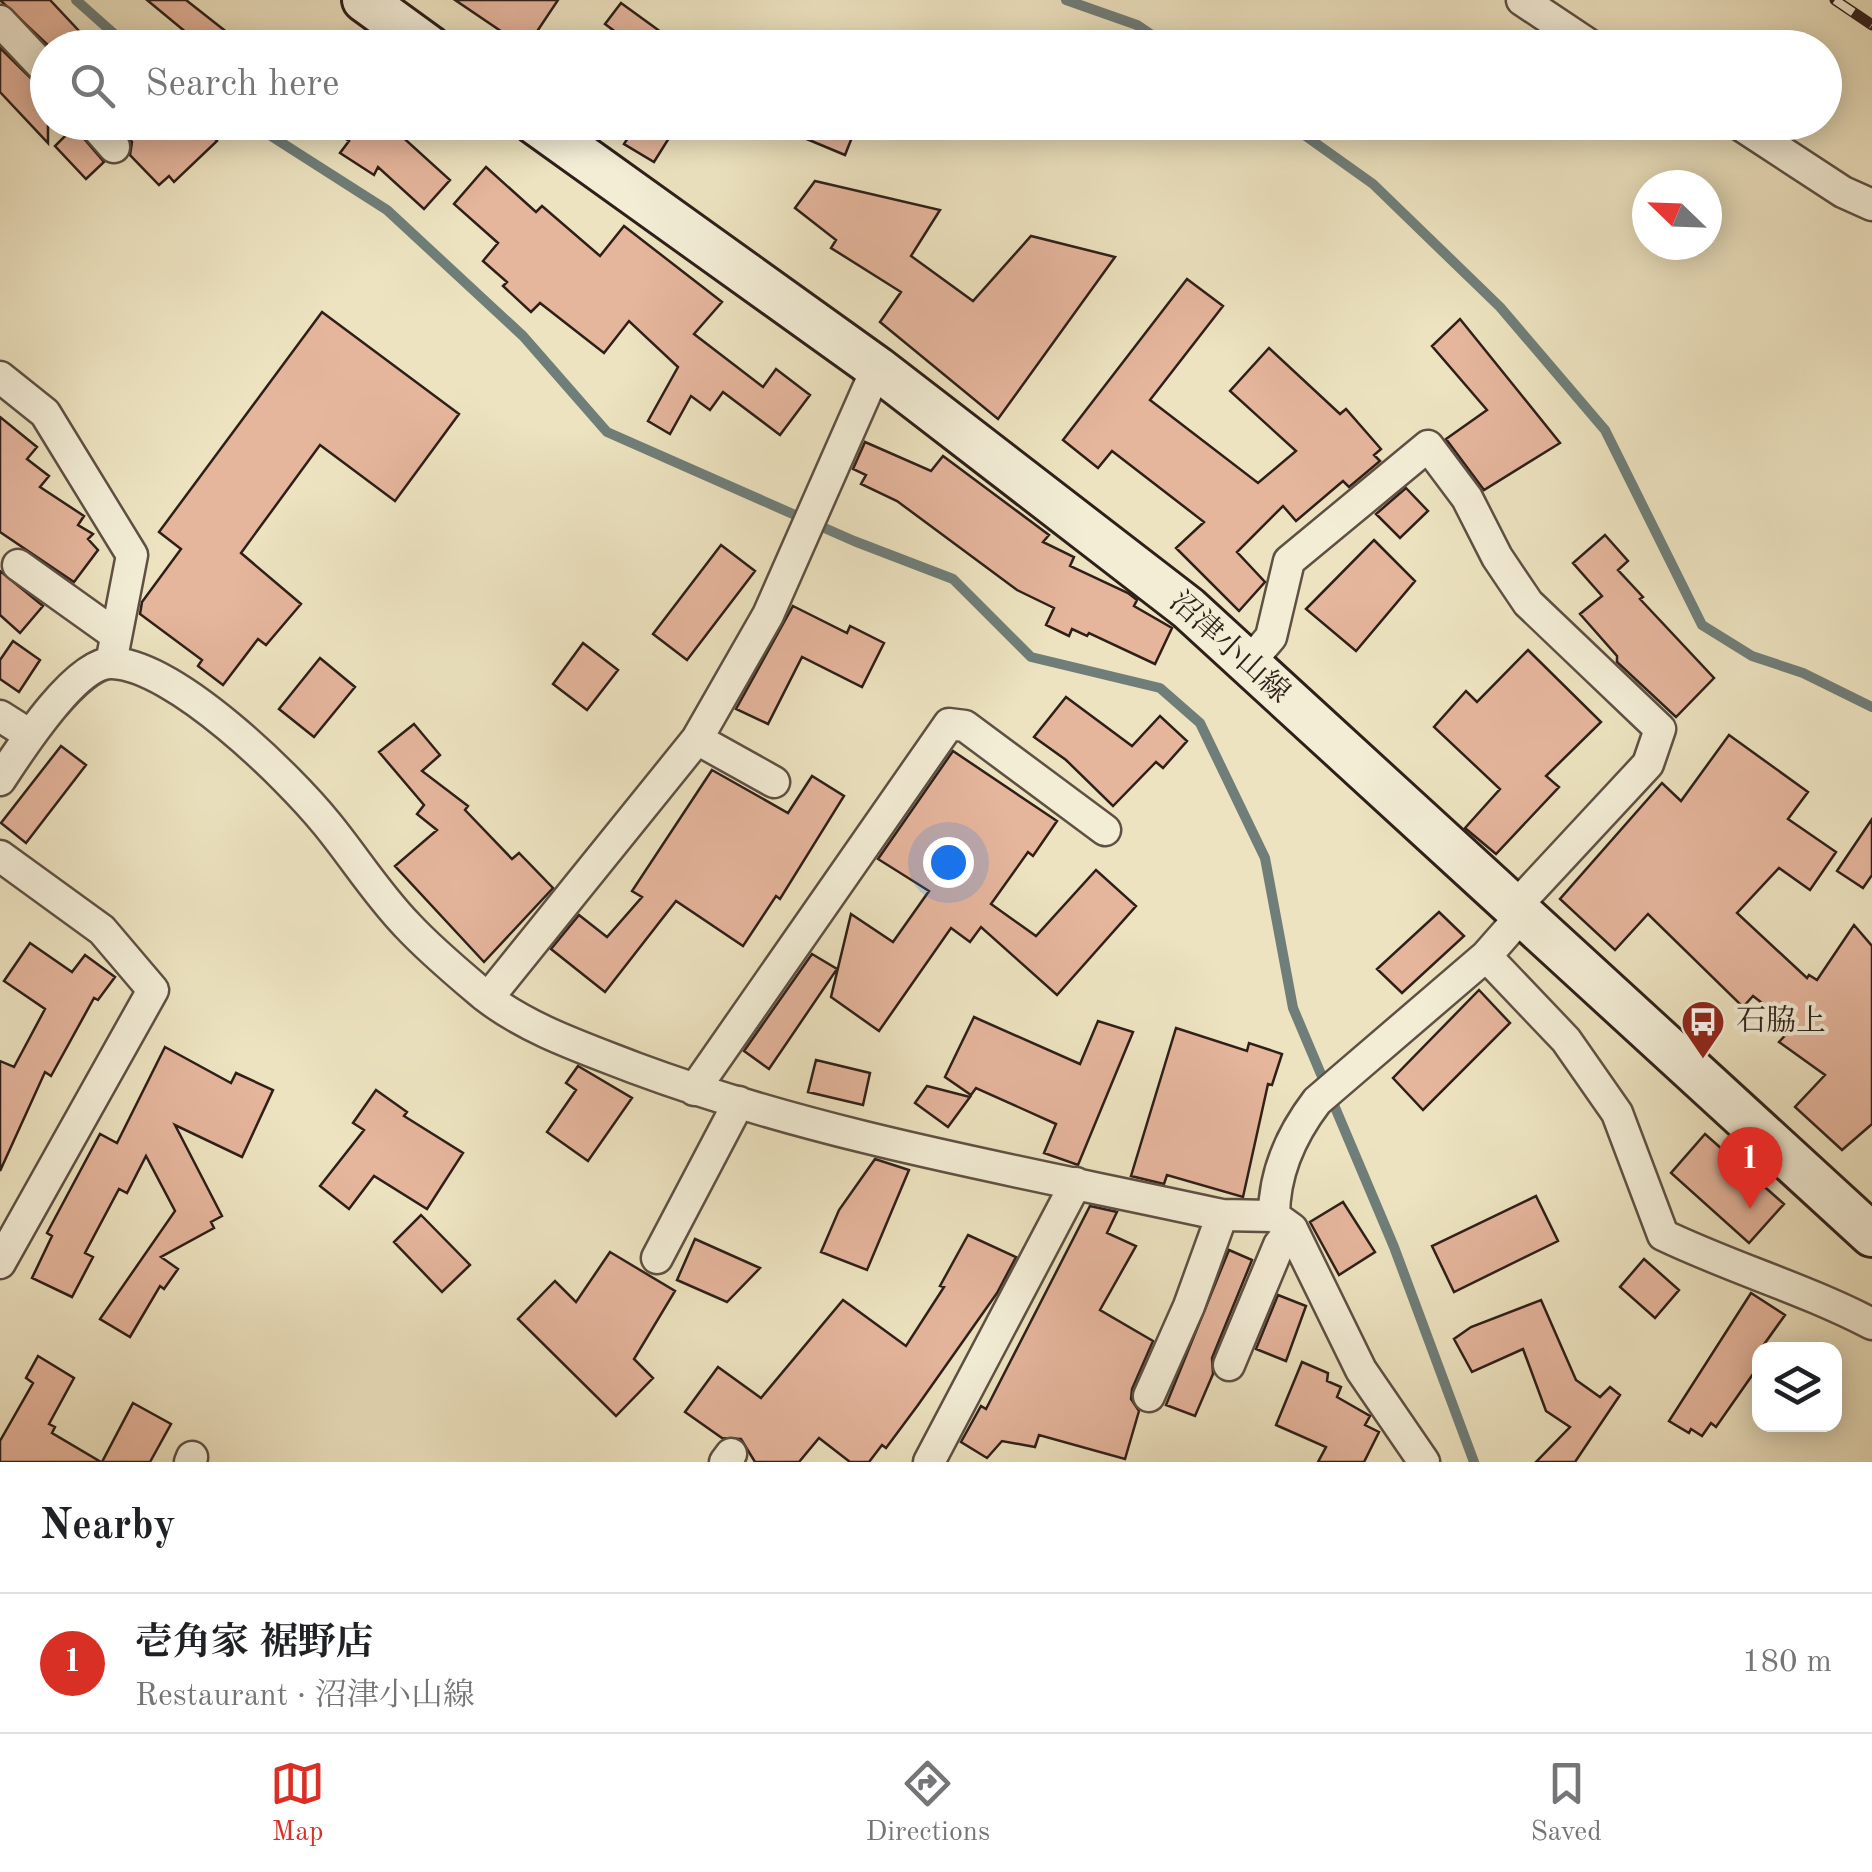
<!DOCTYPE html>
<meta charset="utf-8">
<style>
:root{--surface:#fff;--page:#f2f2f2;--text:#202124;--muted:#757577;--line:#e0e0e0;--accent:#d93025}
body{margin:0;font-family:"Old Standard TT","Noto Serif JP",serif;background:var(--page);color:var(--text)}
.controls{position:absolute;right:30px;bottom:30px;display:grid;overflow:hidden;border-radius:20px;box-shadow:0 5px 25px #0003}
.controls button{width:90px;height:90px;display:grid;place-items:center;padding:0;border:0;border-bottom:2px solid var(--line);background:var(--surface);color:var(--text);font:50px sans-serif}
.compass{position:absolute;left:1632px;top:170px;width:90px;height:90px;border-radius:50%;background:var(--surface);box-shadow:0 5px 25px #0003;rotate:293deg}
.you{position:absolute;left:948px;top:862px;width:35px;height:35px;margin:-25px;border:8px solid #fff;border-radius:50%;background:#1a73e8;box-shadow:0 0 0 15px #1a73e833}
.badge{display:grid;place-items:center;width:65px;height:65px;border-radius:50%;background:var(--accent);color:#fff;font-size:32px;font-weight:700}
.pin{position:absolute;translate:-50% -82px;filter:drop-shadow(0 2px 5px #0008)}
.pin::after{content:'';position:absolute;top:52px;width:35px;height:30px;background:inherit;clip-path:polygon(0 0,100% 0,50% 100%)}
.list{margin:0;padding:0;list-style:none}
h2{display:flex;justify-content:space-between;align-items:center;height:130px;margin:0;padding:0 40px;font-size:42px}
h2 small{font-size:32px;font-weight:400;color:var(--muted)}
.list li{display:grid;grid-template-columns:65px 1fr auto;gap:30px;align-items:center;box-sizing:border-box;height:140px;padding:0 40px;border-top:2px solid var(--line)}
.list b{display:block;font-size:38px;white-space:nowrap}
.list p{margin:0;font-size:32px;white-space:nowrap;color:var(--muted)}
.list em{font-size:32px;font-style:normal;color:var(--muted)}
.icon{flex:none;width:55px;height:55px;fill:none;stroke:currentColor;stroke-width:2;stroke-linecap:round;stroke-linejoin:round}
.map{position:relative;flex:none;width:1872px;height:1462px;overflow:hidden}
.search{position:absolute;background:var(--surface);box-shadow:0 5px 25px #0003;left:30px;right:30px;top:30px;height:110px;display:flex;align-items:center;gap:25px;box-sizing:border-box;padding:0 35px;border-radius:55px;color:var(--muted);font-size:38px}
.sheet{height:270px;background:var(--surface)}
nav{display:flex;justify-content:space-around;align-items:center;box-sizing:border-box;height:140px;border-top:2px solid var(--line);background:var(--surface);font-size:28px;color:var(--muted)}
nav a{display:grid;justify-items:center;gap:5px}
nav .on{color:var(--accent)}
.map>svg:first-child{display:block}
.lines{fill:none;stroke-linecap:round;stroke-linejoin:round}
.stream{stroke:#6f7e79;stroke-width:10}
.building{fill:#e5b59c;stroke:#2e1f19;stroke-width:2.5}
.street-casing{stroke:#5e5043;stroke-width:35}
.secondary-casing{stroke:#2e1f19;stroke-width:48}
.street{stroke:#f3edd6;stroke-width:30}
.secondary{stroke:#f3edd6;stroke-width:42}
.rail-casing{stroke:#2e1f19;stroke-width:11}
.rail{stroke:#f3edd6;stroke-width:8;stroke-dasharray:22;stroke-linecap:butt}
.labels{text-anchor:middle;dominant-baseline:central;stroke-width:8;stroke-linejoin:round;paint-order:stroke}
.street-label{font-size:30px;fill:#2e1f19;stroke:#f3edd6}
.poi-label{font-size:30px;fill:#2e1f19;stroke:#f3edd6;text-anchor:start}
</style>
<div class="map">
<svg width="1872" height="1462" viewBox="0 0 1872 1462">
<rect width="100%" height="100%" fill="#ede3c0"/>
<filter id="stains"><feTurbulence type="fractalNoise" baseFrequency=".002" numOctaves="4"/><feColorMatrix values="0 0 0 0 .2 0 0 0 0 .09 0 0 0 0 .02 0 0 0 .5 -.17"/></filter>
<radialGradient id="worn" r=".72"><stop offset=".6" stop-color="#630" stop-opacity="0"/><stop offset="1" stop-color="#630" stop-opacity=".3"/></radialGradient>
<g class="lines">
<path class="stream" d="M76 0 130 48
M1066 0 1137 25 1171 48
M249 122 387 210 523 336 607 432 854 541 953 579 1031 657 1160 688 1200 723 1265 858 1293 1008 1394 1247 1474 1462
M1286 122 1373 184 1500 307 1605 430 1702 625 1752 656 1803 673 1872 707"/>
</g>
<path class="building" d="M0 0H50L95 48H51Z
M147 0H186L247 48H205Z
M455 0H558L526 48Z
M621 3 683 48H637L605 24Z
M0 48 48 95V143L0 92Z
M117 122H199L217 141 174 182 169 176 159 185 130 155 132 142Z
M321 122H386L450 180 424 209 378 167 374 175 340 153 349 141Z
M638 122H679L654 162 624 144Z
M766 122H858L845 155Z
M74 127 104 162 86 179 55 146Z
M486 167 536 212 542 206 600 256 624 226 722 302 694 334 763 387 776 369 810 395 780 435 723 392 710 410 691 396 670 434 648 421 678 367 629 321 604 353 540 303 531 312 503 286 507 282 483 261 498 243 454 204Z
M815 181 940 210 911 256 973 301 1031 236 1115 257 998 419 880 322 901 292 831 248 836 240 795 208Z
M1187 279 1223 306 1150 400 1258 483 1296 451 1230 391 1269 348 1340 414 1346 409 1381 449 1374 455 1380 461 1349 487 1343 481 1296 521 1283 506 1237 552 1265 582 1239 611 1176 548 1204 522 1112 451 1098 468 1063 440Z
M322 312 459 414 395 501 320 445 241 553 301 604 266 645 258 639 223 685 198 666 202 660 140 614 142 602 181 549 159 532Z
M1460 319 1560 443 1484 490 1446 439 1487 410 1432 346Z
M0 417 37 447 27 459 49 476 40 487 84 516 78 525 93 534 88 539 98 550 74 582 0 532Z
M865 442 931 471 943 456 1049 535 1043 542 1074 557 1070 566 1128 593 1137 600 1134 606 1172 628 1155 664 1089 633 1087 636 1072 629 1069 636 1046 625 1054 608 1017 590 897 501 861 484 866 475 853 469Z
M1406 488 1428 511 1400 538 1376 514Z
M1605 535 1628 561 1618 570 1643 597 1640 599 1714 678 1676 717 1617 662V656L1580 614 1602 596 1573 563Z
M1374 540 1415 581 1356 651 1306 609Z
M721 545 755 571 687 660 653 634Z
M0 571 43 606 20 633 0 615Z
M793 606 847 633 850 626 884 643 862 687 802 657 768 724 736 709Z
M13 641 40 660 19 692 0 679V660Z
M583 643 618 670 587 710 553 684Z
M1528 650 1601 722 1546 776 1559 787 1496 854 1465 828 1500 789 1434 727 1466 691 1477 702Z
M320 658 355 687 314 737 279 709Z
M1066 697 1132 746 1160 716 1187 741 1163 768 1156 762 1113 806 1066 760 1034 737Z
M414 724 440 755 422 771 468 806 465 810 512 859 519 853 553 888 484 962 395 866 437 830 417 814 424 805 379 752Z
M1729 735 1808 792 1788 819 1836 852 1810 890 1779 868 1737 913 1807 978 1809 975 1817 980 1854 925 1872 946V1124L1842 1150 1795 1107 1825 1075 1779 1042 1793 1027 1753 996 1743 1007 1648 914 1615 950 1560 899 1662 783 1681 801Z
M61 746 86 765 26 843 1 823Z
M953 751 1057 821 1033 856 1028 852 991 904 1036 936 1096 870 1136 906 1057 995 981 927 970 942 951 928 879 1031 831 997 851 914 893 942 929 891 878 859Z
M712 770 788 813 812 776 844 796 780 899 776 896 743 946 676 901 605 992 551 949 579 915 607 937 642 897 632 891Z
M1872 819V875L1863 888 1837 871Z
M1439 912 1464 936 1402 993 1377 969Z
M30 943 72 972 85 955 115 977 98 1000 94 998 51 1076 45 1072 0 1171V1061L14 1067 45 1009 4 981Z
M812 954 837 969 769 1069 744 1051Z
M1479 990 1510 1023 1423 1110 1393 1078Z
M974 1017 1080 1064 1098 1021 1133 1032 1078 1165 1044 1153 1056 1124 976 1088 971 1095 945 1077Z
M1176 1028 1247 1051 1249 1043 1282 1054 1272 1085 1268 1084 1243 1197 1167 1175 1164 1184 1131 1176Z
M165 1047 231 1083 236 1073 273 1090 242 1157 175 1125 222 1216 211 1222 214 1228 161 1257 178 1269 164 1289 160 1286 130 1337 100 1319 175 1211 146 1156 127 1193 119 1189 85 1253 93 1257 72 1297 32 1278 52 1236 47 1233 100 1134 117 1143Z
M816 1060 870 1073 863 1105 808 1092Z
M578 1066 632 1098 588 1161 547 1132 576 1090 566 1083Z
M927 1086 970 1097 948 1127 915 1103Z
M376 1090 407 1112 404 1116 463 1153 427 1209 374 1176 349 1209 320 1186 364 1130 353 1123Z
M1705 1134 1784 1204 1749 1243 1671 1173Z
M875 1159 909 1170 867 1270 821 1252 839 1210Z
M1536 1196 1558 1241 1454 1292 1432 1246Z
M1343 1202 1375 1252 1339 1275 1310 1222Z
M1090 1206 1117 1212 1107 1233 1136 1246 1100 1310 1153 1341 1132 1389 1131 1399 1139 1411 1125 1459 1039 1435 1035 1447 1002 1441 987 1458 961 1442 981 1406 986 1409Z
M421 1215 470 1265 442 1292 394 1242Z
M968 1235 1016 1257 997 1293 918 1405 886 1448 882 1445 869 1462H850L819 1438 799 1462H755L741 1439 722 1438 685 1412 718 1367 761 1398 843 1300 906 1346 944 1287 940 1286Z
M695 1239 760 1268 727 1302 677 1280Z
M1229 1250 1252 1260 1212 1358 1213 1374 1195 1416 1166 1405Z
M610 1252 675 1291 634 1359 653 1378 616 1416 518 1319 555 1281 576 1302Z
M1644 1259 1679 1290 1655 1318 1620 1287Z
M1751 1293 1785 1315 1760 1350V1364L1716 1427 1711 1423 1702 1436 1691 1429 1689 1433 1669 1421Z
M1278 1295 1306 1306 1286 1361 1256 1349Z
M1541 1300 1576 1380 1600 1397 1610 1387 1620 1395 1575 1462H1536L1570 1427 1546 1411 1523 1349 1472 1372 1454 1339 1471 1327Z
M38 1356 74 1378 49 1424 55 1427 52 1433 101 1462H0V1441L33 1383 26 1378Z
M1302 1362 1328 1373 1327 1381 1341 1387 1337 1397 1370 1416 1365 1425 1379 1432 1364 1462H1318L1326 1447 1276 1425Z
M133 1403 171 1424 150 1462H102Z"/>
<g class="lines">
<defs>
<path id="street" d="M1522 0 1594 48
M0 21 48 72
M92 122 114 147
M1736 122 1843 192 1872 205
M0 377 45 413 132 555 111 663
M18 565 116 635
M1248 664 1271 637 1289 561 1428 446 1467 498 1497 557 1528 603 1660 729 1648 764 1515 907
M0 716 30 735
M697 739 774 782
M0 780C19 751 76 662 112 663 175 665 288 776 327 824 354 857 377 894 407 925 430 950 459 974 485 996 529 1030 584 1048 635 1068 823 1138 1026 1172 1222 1215L1274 1216
M0 856 102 930 153 990 0 1263
M1486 956 1566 1040 1617 1113 1663 1235C1732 1268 1805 1289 1872 1324
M488 998 697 739 768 615 877 368
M694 1090 949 724 965 726 1105 830
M657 1258 739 1102
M1229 1365 1279 1245 1292 1229
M1149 1396 1189 1306 1222 1215
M190 1462 192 1457
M725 1462 731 1454
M929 1462 1076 1183
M1424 1462 1361 1370 1292 1229 1274 1216C1274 1173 1291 1135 1317 1101L1486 956 1523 914"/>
<path id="secondary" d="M364 0 430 48
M534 122 877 368 1188 608 1872 1235"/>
</defs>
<use href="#street" class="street-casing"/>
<use href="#secondary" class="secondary-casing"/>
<use href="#street" class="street"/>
<use href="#secondary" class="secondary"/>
<defs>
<path id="rail" d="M1835 0 1872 25"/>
</defs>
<use href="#rail" class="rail-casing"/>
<use href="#rail" class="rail"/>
</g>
<defs>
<symbol id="bus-pin" viewBox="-11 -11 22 30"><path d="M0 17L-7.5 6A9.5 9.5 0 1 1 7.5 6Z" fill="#8f2418" stroke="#f3edd6"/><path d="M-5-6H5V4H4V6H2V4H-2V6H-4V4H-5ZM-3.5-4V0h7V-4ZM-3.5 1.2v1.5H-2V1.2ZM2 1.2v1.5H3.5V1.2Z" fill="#fff"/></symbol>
</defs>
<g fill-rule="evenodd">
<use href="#bus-pin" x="1678" y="997" width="50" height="68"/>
</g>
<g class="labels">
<g class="street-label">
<text transform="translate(1229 648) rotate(42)">沼津小山線</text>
</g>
<g class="poi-label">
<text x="1736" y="1022">石脇上</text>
</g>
</g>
<rect width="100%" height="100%" filter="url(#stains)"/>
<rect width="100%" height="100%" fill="url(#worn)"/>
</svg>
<div class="controls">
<button><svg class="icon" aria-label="layers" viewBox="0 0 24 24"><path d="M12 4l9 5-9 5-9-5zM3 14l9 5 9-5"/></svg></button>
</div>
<svg class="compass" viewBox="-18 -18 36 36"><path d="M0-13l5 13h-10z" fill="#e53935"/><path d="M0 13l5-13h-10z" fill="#757577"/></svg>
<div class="you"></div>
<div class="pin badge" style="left:1750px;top:1209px">1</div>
<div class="search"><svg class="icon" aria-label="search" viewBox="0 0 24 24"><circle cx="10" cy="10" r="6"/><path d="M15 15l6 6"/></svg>Search here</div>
</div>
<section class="sheet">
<h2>Nearby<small></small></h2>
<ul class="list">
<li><span class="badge">1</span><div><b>壱角家 裾野店</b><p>Restaurant · 沼津小山線</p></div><em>180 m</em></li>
</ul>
</section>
<nav>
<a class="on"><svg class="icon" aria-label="map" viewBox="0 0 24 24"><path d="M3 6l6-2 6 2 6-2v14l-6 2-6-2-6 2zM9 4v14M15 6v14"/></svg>Map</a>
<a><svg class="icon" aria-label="directions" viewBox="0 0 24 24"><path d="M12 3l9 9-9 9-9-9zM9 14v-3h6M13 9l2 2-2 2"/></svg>Directions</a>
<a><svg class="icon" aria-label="saved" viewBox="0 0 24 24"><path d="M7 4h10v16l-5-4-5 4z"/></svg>Saved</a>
</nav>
